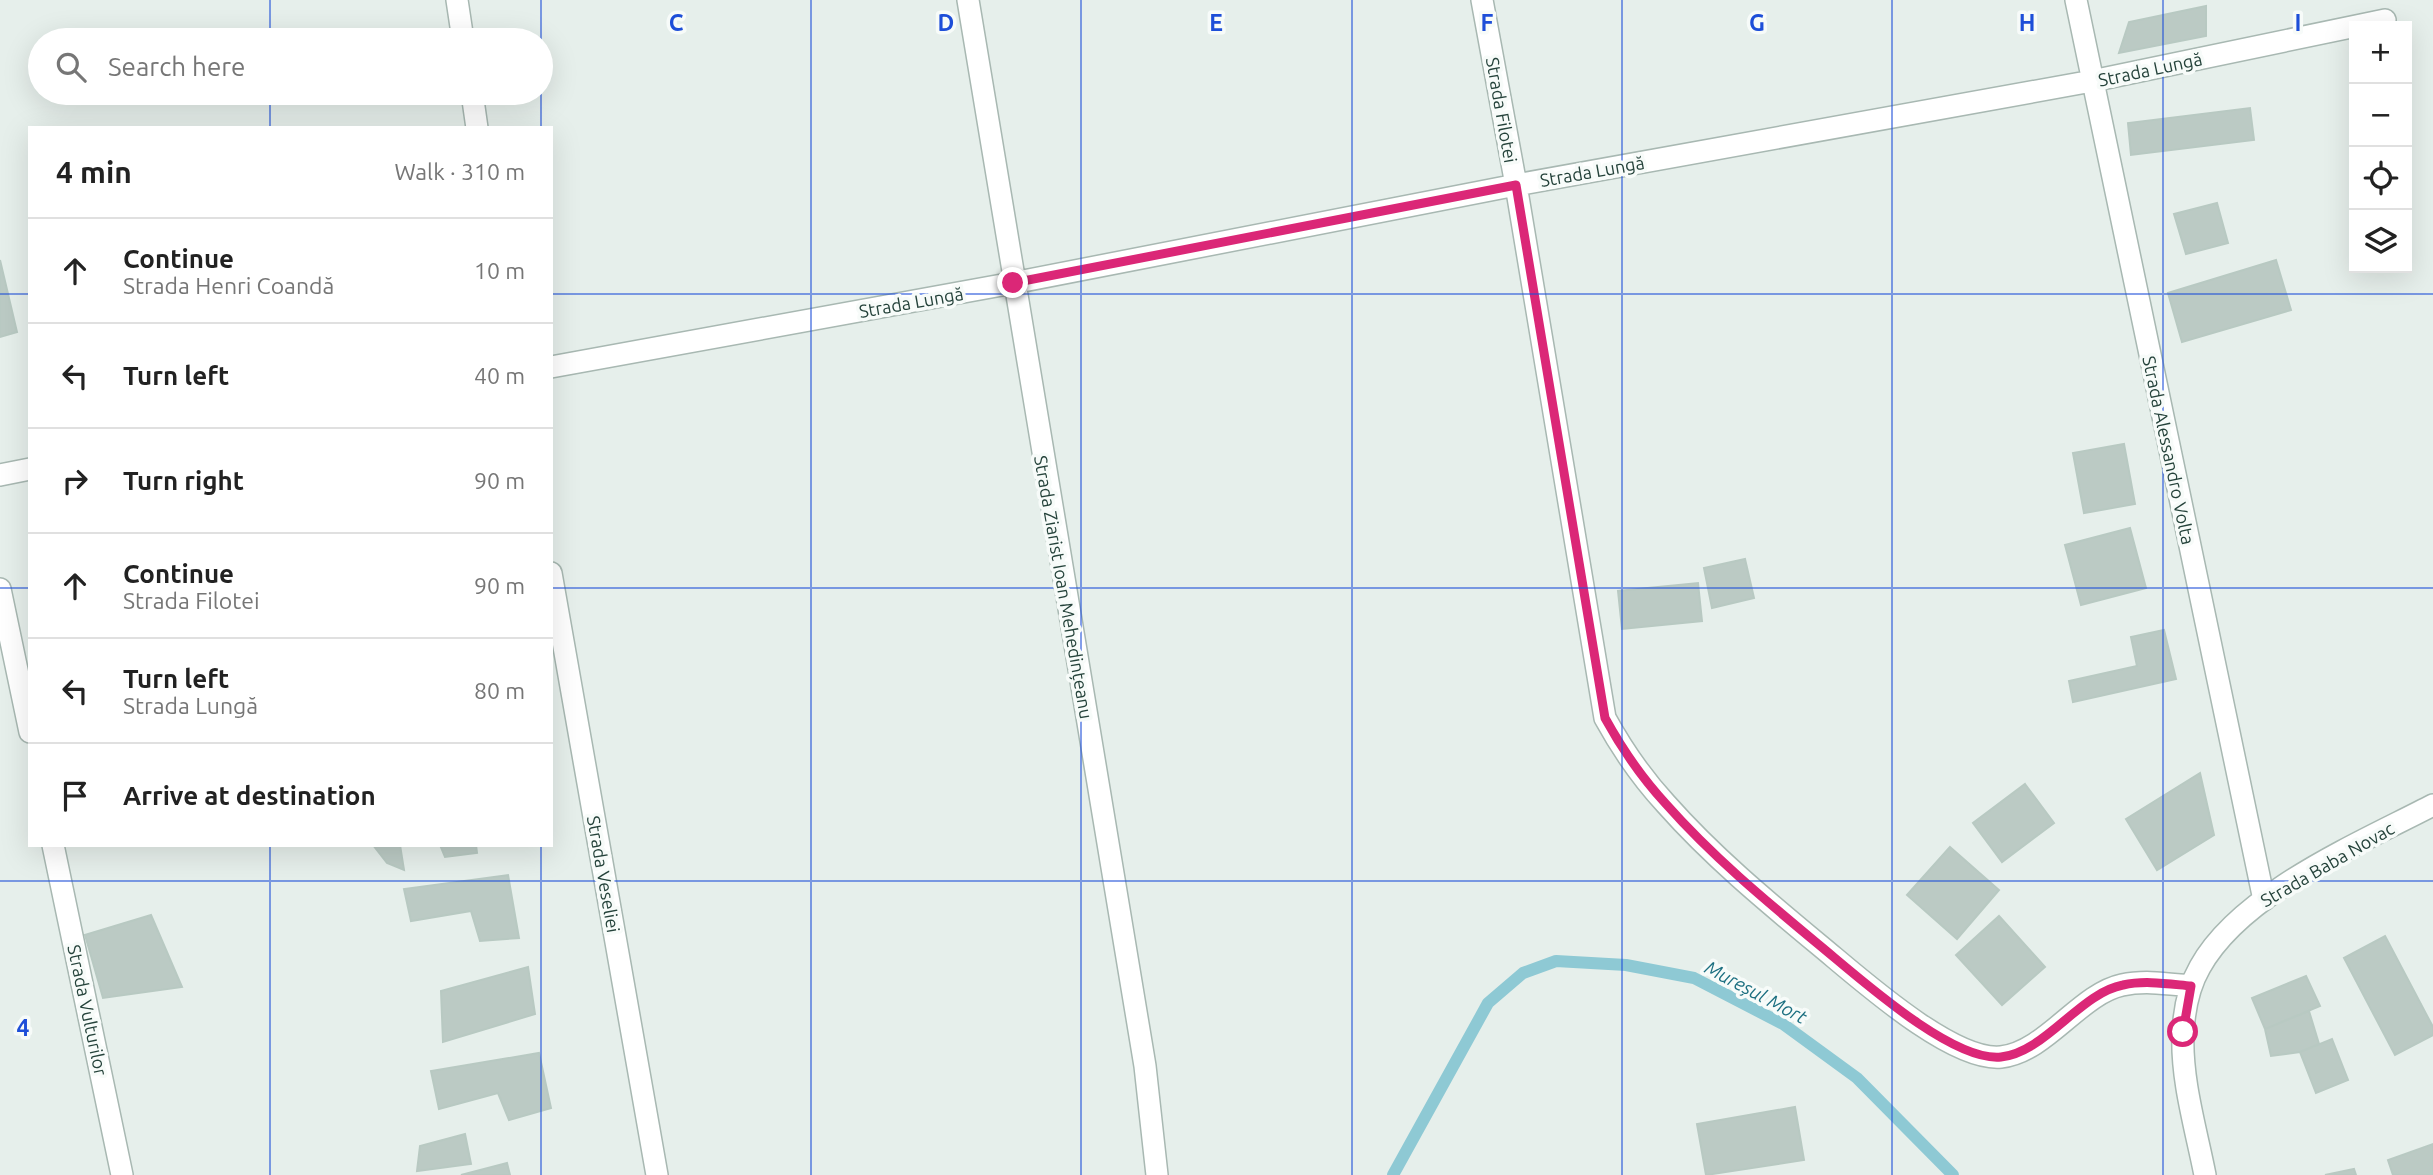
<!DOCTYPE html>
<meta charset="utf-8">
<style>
:root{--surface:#fff;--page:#f2f2f2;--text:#222;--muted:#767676;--line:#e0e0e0}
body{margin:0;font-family:Ubuntu,sans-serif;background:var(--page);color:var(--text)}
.controls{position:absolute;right:21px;top:21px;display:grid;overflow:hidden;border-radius:0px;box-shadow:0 7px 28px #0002}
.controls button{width:63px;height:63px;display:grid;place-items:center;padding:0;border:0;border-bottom:2px solid var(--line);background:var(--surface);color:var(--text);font:35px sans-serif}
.stop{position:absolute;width:21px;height:21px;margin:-16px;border:5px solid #db2777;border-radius:50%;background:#fff}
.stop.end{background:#db2777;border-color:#fff;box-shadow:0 2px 7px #0008}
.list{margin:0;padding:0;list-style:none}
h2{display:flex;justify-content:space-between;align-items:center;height:91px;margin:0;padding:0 28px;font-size:30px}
h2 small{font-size:23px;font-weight:400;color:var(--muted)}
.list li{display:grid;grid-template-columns:46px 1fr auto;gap:21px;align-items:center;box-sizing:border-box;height:105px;padding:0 28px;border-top:2px solid var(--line)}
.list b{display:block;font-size:26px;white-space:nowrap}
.list p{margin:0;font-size:23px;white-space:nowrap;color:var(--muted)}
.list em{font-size:23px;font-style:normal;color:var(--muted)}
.icon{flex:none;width:38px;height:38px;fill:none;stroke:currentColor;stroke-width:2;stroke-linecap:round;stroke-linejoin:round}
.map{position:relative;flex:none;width:2433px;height:1175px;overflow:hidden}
.search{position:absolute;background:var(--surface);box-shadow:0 7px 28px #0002;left:28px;top:28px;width:525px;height:77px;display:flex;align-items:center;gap:18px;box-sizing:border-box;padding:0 24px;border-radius:38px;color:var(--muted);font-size:26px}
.panel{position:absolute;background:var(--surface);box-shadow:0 7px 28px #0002;left:28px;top:126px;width:525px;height:721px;border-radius:0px}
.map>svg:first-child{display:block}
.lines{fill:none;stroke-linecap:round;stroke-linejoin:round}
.stream{stroke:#8ec9d4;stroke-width:12}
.building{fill:#bbcac4;stroke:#b8c9c2;stroke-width:2}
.minor-casing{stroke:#a8b8b2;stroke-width:24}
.minor{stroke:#fff;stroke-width:21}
.route{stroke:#db2777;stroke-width:9}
.grid{fill:none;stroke:#1d4ed8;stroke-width:2;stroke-opacity:0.55}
.labels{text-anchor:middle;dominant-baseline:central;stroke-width:7;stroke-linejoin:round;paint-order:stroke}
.street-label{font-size:18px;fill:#24423a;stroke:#f7fbf9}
.water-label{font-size:19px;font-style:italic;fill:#1c6f80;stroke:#f7fbf9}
.grid-label{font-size:23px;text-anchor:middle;font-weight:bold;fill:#1d4ed8;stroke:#f7fbf9;stroke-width:7;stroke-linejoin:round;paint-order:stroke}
</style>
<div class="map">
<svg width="2433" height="1175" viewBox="0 0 2433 1175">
<rect width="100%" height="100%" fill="#e6efeb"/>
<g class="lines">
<path class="stream" d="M1393 1175 1488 1003 1523 973 1556 961 1626 965 1694 978 1783 1024 1857 1078 1953 1175"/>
</g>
<path class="building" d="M2206 6V36L2119 53 2129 22Z
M2250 108 2254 140 2131 155 2128 123Z
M2217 203 2228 243 2186 254 2174 214Z
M0 260 17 332 0 337Z
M2276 260 2291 310 2182 342 2168 293Z
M2124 444 2135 504 2084 513 2073 453Z
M2130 528 2146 588 2081 605 2065 545Z
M1745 559 1754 598 1712 608 1704 568Z
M1698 583 1702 621 1622 629 1618 591Z
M2164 630 2176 679 2073 702 2069 681 2137 666 2131 637Z
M2200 773 2214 835 2157 870 2126 819Z
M2025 784 2054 823 2002 862 1973 823Z
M373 845H400L404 870 387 863Z
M440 845H476L477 853 445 857Z
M1950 847 1999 890 1957 939 1907 895Z
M508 875 519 938 480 941 471 911 411 921 404 889Z
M151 915 182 987 103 998 85 935Z
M1999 916 2045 967 2002 1005 1956 955Z
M2385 936 2433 1027V1035L2395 1055 2344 958Z
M528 967 535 1014 443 1042 441 991Z
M2306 976 2320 1006 2265 1029 2252 998Z
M2309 1011 2319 1044 2300 1052 2271 1056 2265 1029Z
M2332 1039 2348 1080 2316 1093 2300 1052Z
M539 1053 551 1108 509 1120 498 1093 439 1109 431 1071Z
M1795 1107 1804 1160 1706 1175 1697 1124Z
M465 1134 471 1164 417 1171 420 1146Z
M2433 1144V1175H2393L2388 1160Z
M507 1163 510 1175H461Z
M2354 1169 2356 1175H2325Z"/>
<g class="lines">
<defs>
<path id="minor" d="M457 0 463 40
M968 0 1145 1066 1157 1175
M1482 0 1516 185 1605 718C1622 749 1642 778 1666 804 1712 856 1765 900 1818 944 1856 975 1951 1062 2001 1057 2046 1052 2080 994 2122 985 2145 980 2169 984 2191 986
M2076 0 2264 900
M472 93 477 128
M551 367 1013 283 1516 185 2092 81 2385 20
M0 475 30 469
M551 573 657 1175
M0 589 30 732
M53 845 122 1175
M2205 1175C2196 1129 2181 1080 2183 1033 2184 1011 2189 986 2200 967 2241 893 2360 843 2433 805"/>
</defs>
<use href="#minor" class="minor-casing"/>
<use href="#minor" class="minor"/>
</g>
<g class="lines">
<path class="route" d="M1013 283 1516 185 1605 718C1622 749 1642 778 1666 804 1712 856 1765 900 1818 944 1856 975 1951 1062 2001 1057 2046 1052 2080 993 2123 985 2145 980 2169 984 2191 986L2183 1032"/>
</g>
<path class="grid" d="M270 0V40M541 0V40M811 0V1175M1081 0V1175M1352 0V1175M1622 0V1175M1892 0V1175M2163 0V1175M270 93V128M541 93V128M0 294H30M551 294H2433M0 588H30M551 588H2433M270 845V1175M541 845V1175M0 881H2433"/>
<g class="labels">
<g class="street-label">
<text transform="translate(2150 69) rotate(-12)">Strada Lungă</text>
<text transform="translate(1502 110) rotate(80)">Strada Filotei</text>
<text transform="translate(1592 171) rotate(-10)">Strada Lungă</text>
<text transform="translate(911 302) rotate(-10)">Strada Lungă</text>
<text transform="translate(2169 450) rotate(78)">Strada Alessandro Volta</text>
<text transform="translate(1064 587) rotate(80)">Strada Ziarist Ioan Mehedințeanu</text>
<text transform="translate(2327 864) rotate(-30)">Strada Baba Novac</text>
<text transform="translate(604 874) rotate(80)">Strada Veseliei</text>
<text transform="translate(88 1010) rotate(78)">Strada Vulturilor</text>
</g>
<g class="water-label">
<text transform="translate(1756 992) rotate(28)">Mureșul Mort</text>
</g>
</g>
<g class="grid-label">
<text x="676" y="31">C</text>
<text x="946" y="31">D</text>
<text x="1216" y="31">E</text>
<text x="1487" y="31">F</text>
<text x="1757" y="31">G</text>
<text x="2027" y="31">H</text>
<text x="2298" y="31">I</text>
<text x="23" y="1036">4</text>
</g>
</svg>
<div class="controls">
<button>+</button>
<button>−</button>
<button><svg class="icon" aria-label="locate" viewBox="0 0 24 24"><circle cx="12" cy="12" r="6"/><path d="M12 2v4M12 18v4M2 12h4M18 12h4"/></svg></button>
<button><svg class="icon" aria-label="layers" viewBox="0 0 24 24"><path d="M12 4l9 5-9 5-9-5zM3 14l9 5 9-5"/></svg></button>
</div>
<div class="stop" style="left:2183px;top:1032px"></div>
<div class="stop end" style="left:1013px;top:283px"></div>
<div class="search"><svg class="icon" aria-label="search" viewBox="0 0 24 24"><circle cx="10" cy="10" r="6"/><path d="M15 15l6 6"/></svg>Search here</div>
<section class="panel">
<h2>4 min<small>Walk · 310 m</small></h2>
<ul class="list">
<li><svg class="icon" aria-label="ahead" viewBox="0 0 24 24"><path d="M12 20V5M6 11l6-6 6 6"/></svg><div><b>Continue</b><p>Strada Henri Coandă</p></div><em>10 m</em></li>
<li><svg class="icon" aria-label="left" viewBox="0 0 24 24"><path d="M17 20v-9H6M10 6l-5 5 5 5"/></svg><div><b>Turn left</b></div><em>40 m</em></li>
<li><svg class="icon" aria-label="right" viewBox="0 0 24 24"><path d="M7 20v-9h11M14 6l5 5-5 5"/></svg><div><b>Turn right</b></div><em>90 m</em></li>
<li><svg class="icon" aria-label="ahead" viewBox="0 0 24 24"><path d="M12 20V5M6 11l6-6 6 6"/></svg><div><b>Continue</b><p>Strada Filotei</p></div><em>90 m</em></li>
<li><svg class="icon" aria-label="left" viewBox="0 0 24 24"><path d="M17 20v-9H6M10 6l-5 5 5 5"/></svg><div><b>Turn left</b><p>Strada Lungă</p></div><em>80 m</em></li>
<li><svg class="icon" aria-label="arrive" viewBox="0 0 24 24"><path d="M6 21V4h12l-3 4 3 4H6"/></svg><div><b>Arrive at destination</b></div></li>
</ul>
</section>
</div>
